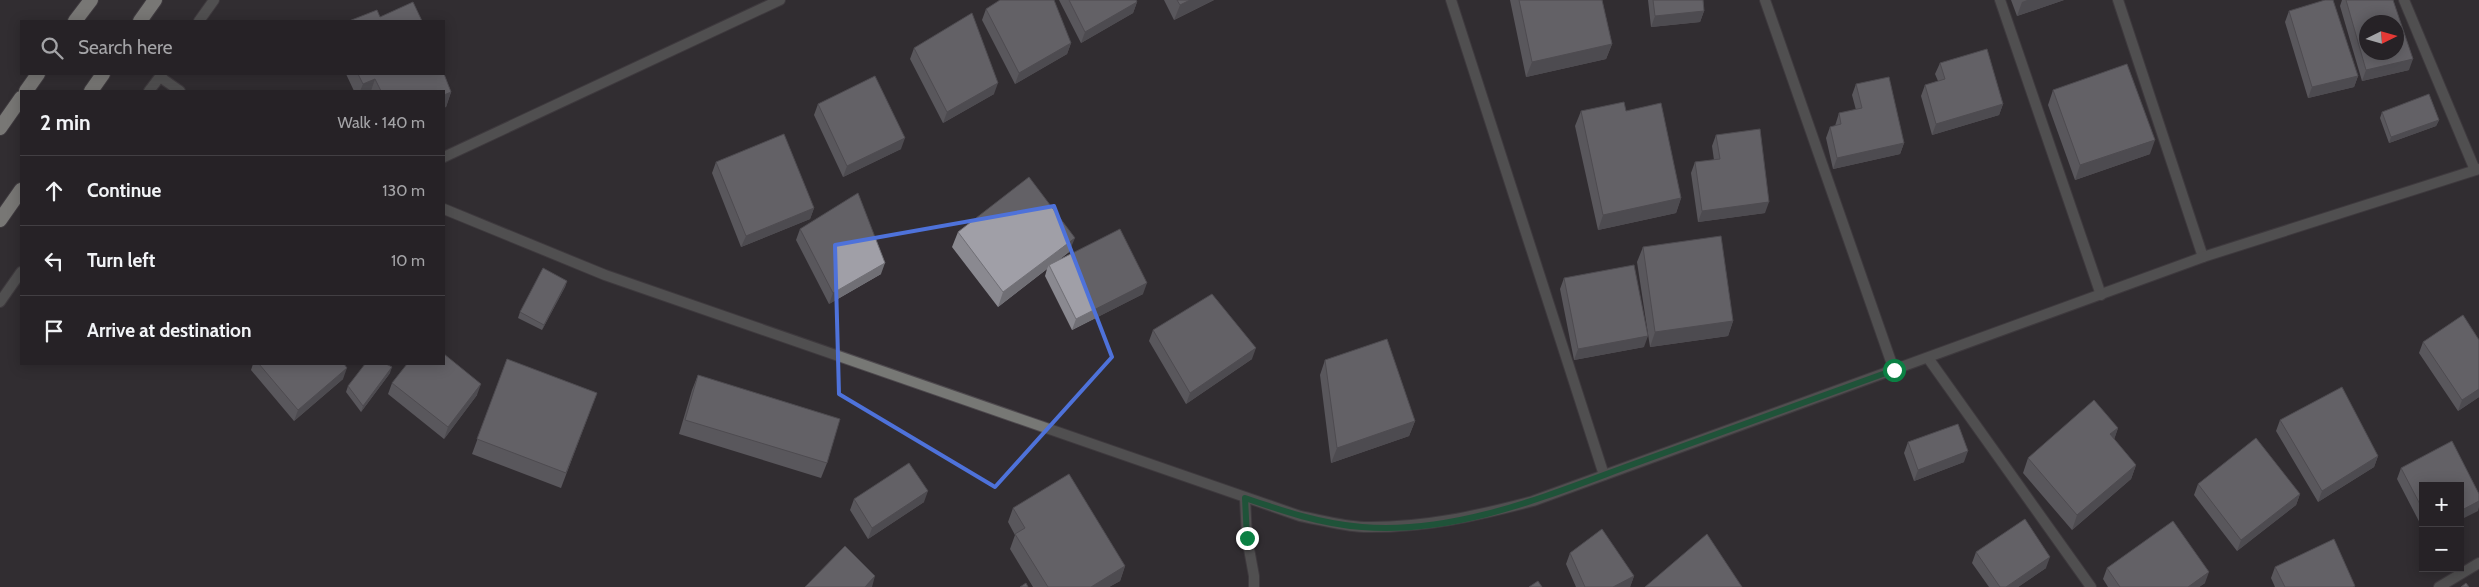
<!DOCTYPE html>
<meta charset="utf-8">
<style>
:root{--surface:#262226;--page:#322f32;--text:#f1f3f6;--muted:#a4a4a7;--line:#423f43}
body{margin:0;font-family:Cabin,sans-serif;background:var(--page);color:var(--text)}
.controls{position:absolute;right:15px;bottom:15px;display:grid;overflow:hidden;border-radius:0px;box-shadow:0 2px 12px #0003}
.controls button{width:45px;height:45px;display:grid;place-items:center;padding:0;border:0;border-bottom:1px solid var(--line);background:var(--surface);color:var(--text);font:25px sans-serif}
.compass{position:absolute;left:2359px;top:15px;width:45px;height:45px;border-radius:50%;background:var(--surface);box-shadow:0 2px 12px #0003;rotate:85deg}
.stop{position:absolute;width:15px;height:15px;margin:-11px;border:4px solid #0b8043;border-radius:50%;background:#fff}
.stop.end{background:#0b8043;border-color:#fff;box-shadow:0 1px 5px #0008}
.list{margin:0;padding:0;list-style:none}
h2{display:flex;justify-content:space-between;align-items:center;height:65px;margin:0;padding:0 20px;font-size:21px}
h2 small{font-size:16px;font-weight:400;color:var(--muted)}
.list li{display:grid;grid-template-columns:32px 1fr auto;gap:15px;align-items:center;box-sizing:border-box;height:70px;padding:0 20px;border-top:1px solid var(--line)}
.list b{display:block;font-size:19px;white-space:nowrap}
.list em{font-size:16px;font-style:normal;color:var(--muted)}
.icon{flex:none;width:28px;height:28px;fill:none;stroke:currentColor;stroke-width:2;stroke-linecap:round;stroke-linejoin:round}
.map{position:relative;flex:none;width:2479px;height:587px;overflow:hidden}
.search{position:absolute;background:var(--surface);box-shadow:0 2px 12px #0003;left:20px;top:20px;width:425px;height:55px;display:flex;align-items:center;gap:12px;box-sizing:border-box;padding:0 18px;border-radius:0px;color:var(--muted);font-size:19px}
.panel{position:absolute;background:var(--surface);box-shadow:0 2px 12px #0003;left:20px;top:90px;width:425px;height:275px;border-radius:0px}
.map>svg:first-child{display:block}
.lines{fill:none;stroke-linecap:round;stroke-linejoin:round}
.minor-casing{stroke:#4e494e;stroke-width:12}
.tertiary-casing{stroke:#4e494e;stroke-width:12}
.trunk-casing{stroke:#4e494e;stroke-width:16}
.minor{stroke:#777875;stroke-width:10}
.tertiary{stroke:#777875;stroke-width:10}
.trunk{stroke:#ced0c8;stroke-width:14}
.wall{fill:#8a8990}
.shaded-wall{fill:#706f75}
.building{fill:#a09fa7;stroke:#706f75;fill-rule:evenodd}
.route{stroke:#0b8043;stroke-width:6}
.marked{fill:none;stroke:#4e72da;stroke-width:4;stroke-linejoin:round}
</style>
<div class="map">
<svg width="2479" height="587" viewBox="0 0 2479 587">
<rect width="100%" height="100%" fill="#322d32"/>
<g class="lines">
<defs>
<path id="minor" d="M1451 0 1604 475
M1765 0 1894 370
M2000 0 2101 295
M2118 0 2203 257
M2404 0 2475 170
M444 157 780 0
M1928 358 2091 587
M1245 498 1247 538 1254 576V587
M2439 587 2479 563"/>
<path id="tertiary" d="M199 21 214 0
M160 77 180 91
M149 91 162 74
M444 209 605 275 1300 516C1321 520 1343 526 1364 527 1424 528 1476 516 1533 501L2203 257 2479 169
M0 302 21 272"/>
<path id="trunk" d="M75 21 91 0
M140 21 155 0
M26 91 38 74
M91 91 103 74
M0 128 21 98
M0 220 21 190"/>
</defs>
<use href="#minor" class="minor-casing"/>
<use href="#tertiary" class="tertiary-casing"/>
<use href="#trunk" class="trunk-casing"/>
<use href="#minor" class="minor"/>
<use href="#tertiary" class="tertiary"/>
<use href="#trunk" class="trunk"/>
</g>
<path class="wall" d="M1059 0H1136L1137 2 1133 13 1081 43Z
M1164 0H1214L1174 20Z
M1510 0H1602L1612 44 1606 59 1526 77Z
M1648 0H1703L1704 11 1700 22 1651 27Z
M2011 0H2064L2017 16Z
M2342 0H2393L2409 70 2362 81 2340 6Z
M986 9 1071 43 1067 54 1015 84 982 20Z
M2289 11 2358 76 2354 87 2308 98 2285 22Z
M914 48 994 94 943 123 910 59Z
M1940 63 2003 104 1999 115 1932 135 1921 96 1925 85 1938 81 1935 74Z
M346 74H444L451 92 446 107 444 91H354Z
M1856 84 1904 143 1900 154 1833 169 1826 138 1830 127 1835 126 1839 113 1856 110 1852 95Z
M2053 90 2150 154 2075 180 2048 105Z
M818 104 901 149 843 177 814 115Z
M1581 111H1626L1681 198 1676 213 1598 230 1575 126Z
M2382 112 2439 120 2436 126 2389 143 2380 118Z
M1716 135 1765 213 1698 222 1691 173 1695 162 1714 160 1712 146Z
M716 162 814 208 810 219 741 247 712 173Z
M800 229 881 274 829 304 796 240Z
M958 232 1069 252 1060 259 1143 294 1072 330 1045 276 1047 269 998 307 952 247Z
M1643 247 1733 321 1728 336 1650 347 1637 262Z
M1564 278 1644 347 1574 360 1560 289Z
M567 281 565 287 542 330 518 318 520 312Z
M1153 330 1252 359 1186 404 1149 341Z
M2423 342 2479 397 2458 411 2419 353Z
M507 359 597 393 561 488 472 454Z
M1325 360 1415 421 1409 436 1331 463 1320 375Z
M253 364H344L343 379 294 421 251 370Z
M390 373 361 412 346 392 348 386Z
M698 375 827 463 821 478 679 434 692 390Z
M392 383 477 395 444 439 388 394Z
M2280 420 2378 456 2374 467 2318 502 2276 431Z
M2118 428 2114 439 2136 465 2131 479 2072 530 2023 473 2028 458Z
M1908 442 1964 462 1914 481 1904 453Z
M2401 468 2478 511 2423 486V529L2397 479Z
M2198 484 2300 494 2296 505 2237 551 2194 495Z
M854 499 924 502 868 539 850 510Z
M1013 508 1125 566 1120 581 1109 587H1033L1010 549 1015 535 1008 522Z
M1976 552 2046 568 2018 587H1989L1972 563Z
M1570 553 1634 576 1630 587H1576L1566 564Z
M2275 567 2355 587H2275L2271 578Z
M2107 568 2205 583 2199 587H2108L2103 579Z"/>
<path class="shaded-wall" d="M1190 0H1214L1174 20 1180 5Z
M2027 0H2064L2017 16 2022 2Z
M1137 2 1133 13 1081 43 1085 32Z
M1704 11 1700 22 1651 27 1655 16Z
M1071 43 1067 54 1015 84 1019 73Z
M1612 44 1606 59 1526 77 1532 62Z
M2413 59 2409 70 2362 81 2366 70Z
M2358 76 2354 87 2308 98 2312 87Z
M375 79 371 91H360L363 84Z
M998 83 994 94 943 123 947 112Z
M451 92 446 107 444 108V95Z
M2003 104 1999 115 1932 135 1936 124Z
M2439 120 2436 126 2389 143 2391 137Z
M905 138 901 149 843 177 847 166Z
M2155 140 2150 154 2075 180 2080 165Z
M1904 143 1900 154 1833 169 1837 158Z
M1681 198 1676 213 1598 230 1603 215Z
M1769 202 1765 213 1698 222 1702 211Z
M814 208 810 219 741 247 746 236Z
M1075 238 1069 252 1050 267 1049 265 1047 269 998 307 1003 292Z
M885 263 881 274 829 304 833 293Z
M567 281 565 287 542 330 544 325Z
M1147 283 1143 294 1072 330 1076 319Z
M1733 321 1728 336 1650 347 1655 332Z
M1648 336 1644 347 1574 360 1578 349Z
M1256 348 1252 359 1186 404 1190 393Z
M392 367 390 373 361 412 363 406Z
M347 368 343 379 294 421 298 410Z
M481 384 477 395 444 439 448 427Z
M2479 389V397L2458 411 2462 400Z
M1415 421 1409 436 1331 463 1337 448Z
M2118 428 2113 443 2110 434Z
M1968 451 1964 462 1914 481 1918 470Z
M2378 456 2374 467 2318 502 2322 491Z
M2136 465 2131 479 2072 530 2077 515Z
M928 491 924 502 868 539 872 528Z
M2300 494 2296 505 2237 551 2241 540Z
M2479 501V507L2478 511 2460 520V511Z
M2050 557 2046 568 2018 587H2006Z
M1125 566 1120 581 1109 587H1091Z
M2209 572 2205 583 2199 587H2188Z
M875 576 872 587H865Z
M1634 576 1630 587H1613Z"/>
<path class="building" d="M1000 0H1054L1071 43 1019 73 986 9Z
M1069 0H1136L1137 2 1085 32Z
M1177 0H1190L1180 5Z
M1519 0H1602L1612 44 1532 62Z
M1653 0H1703L1704 11 1655 16Z
M2325 0H2333L2358 76 2312 87 2289 11Z
M2346 0H2393L2413 59 2366 70ZM2366 22H2396V52H2366Z
M413 2 422 21H349L377 10 380 17Z
M972 13 998 83 947 112 914 48Z
M1987 49 2003 104 1936 124 1925 85 1945 79 1940 63Z
M2127 64 2155 140 2080 165 2053 90Z
M358 74H444L451 92 444 95V91H381L375 79 363 84Z
M875 76 905 138 847 166 818 104Z
M1889 77 1904 143 1837 158 1830 127 1841 124 1839 113 1862 108 1856 84Z
M2429 94 2439 120 2391 137 2382 112Z
M1624 102 1626 111 1661 103 1681 198 1603 215 1581 111Z
M1760 129 1769 202 1702 211 1695 162 1720 159 1716 135Z
M784 134 814 208 746 236 716 162Z
M1029 177 1075 238 1003 292 958 232Z
M858 193 885 263 833 293 800 229Z
M1120 229 1147 283 1076 319 1049 265Z
M1721 236 1733 321 1655 332 1643 247Z
M1634 265 1648 336 1578 349 1564 278Z
M543 268 567 281 544 325 520 312Z
M1212 294 1256 348 1190 393 1153 330Z
M2463 315 2479 340V389L2462 400 2423 342Z
M1387 339 1415 421 1337 448 1325 360Z
M444 354 481 384 448 427 392 383 407 364H444Z
M507 359 597 393 566 473 477 439Z
M259 364H344L347 368 298 410Z
M365 364H386L392 367 363 406 348 386Z
M698 375 840 419 827 463 685 420Z
M2342 387 2378 456 2322 491 2280 420Z
M2094 400 2118 428 2110 434 2136 465 2077 515 2028 458Z
M1958 424 1968 451 1918 470 1908 442Z
M2256 438 2300 494 2241 540 2198 484Z
M2452 441 2479 494V501L2460 511V486H2423V510L2401 468Z
M909 463 928 491 872 528 854 499Z
M1069 474 1125 566 1091 587H1048L1015 534 1025 528 1013 508Z
M2025 519 2050 557 2006 587H2000L1976 552Z
M2173 521 2209 572 2188 587H2120L2107 568Z
M1602 529 1634 576 1613 587H1585L1570 553Z
M1707 534 1742 587H1645Z
M2334 539 2355 586 2353 587H2285L2275 567Z
M845 546 875 576 865 587H805Z
M1538 581 1542 587H1529Z
M1026 583 1028 587H1020Z
M2466 583 2469 587H2461Z"/>
<g class="lines">
<path class="route" d="M1247 538 1245 498C1283 511 1321 524 1362 527 1459 535 1553 493 1642 461 1726 431 1810 400 1894 370"/>
</g>
<path d="M0 0H2479V587H0ZM1054 206 1112 357 995 487 839 394 835 245Z" fill="#322d32" fill-opacity=".55" fill-rule="evenodd"/>
<path class="marked" d="M1054 206 1112 357 995 487 839 394 835 245Z"/>
</svg>
<div class="controls">
<button>+</button>
<button>−</button>
</div>
<svg class="compass" viewBox="-18 -18 36 36"><path d="M0-13l5 13h-10z" fill="#e53935"/><path d="M0 13l5-13h-10z" fill="#a4a4a7"/></svg>
<div class="stop" style="left:1894px;top:370px"></div>
<div class="stop end" style="left:1247px;top:538px"></div>
<div class="search"><svg class="icon" aria-label="search" viewBox="0 0 24 24"><circle cx="10" cy="10" r="6"/><path d="M15 15l6 6"/></svg>Search here</div>
<section class="panel">
<h2>2 min<small>Walk · 140 m</small></h2>
<ul class="list">
<li><svg class="icon" aria-label="ahead" viewBox="0 0 24 24"><path d="M12 20V5M6 11l6-6 6 6"/></svg><div><b>Continue</b></div><em>130 m</em></li>
<li><svg class="icon" aria-label="left" viewBox="0 0 24 24"><path d="M17 20v-9H6M10 6l-5 5 5 5"/></svg><div><b>Turn left</b></div><em>10 m</em></li>
<li><svg class="icon" aria-label="arrive" viewBox="0 0 24 24"><path d="M6 21V4h12l-3 4 3 4H6"/></svg><div><b>Arrive at destination</b></div></li>
</ul>
</section>
</div>
